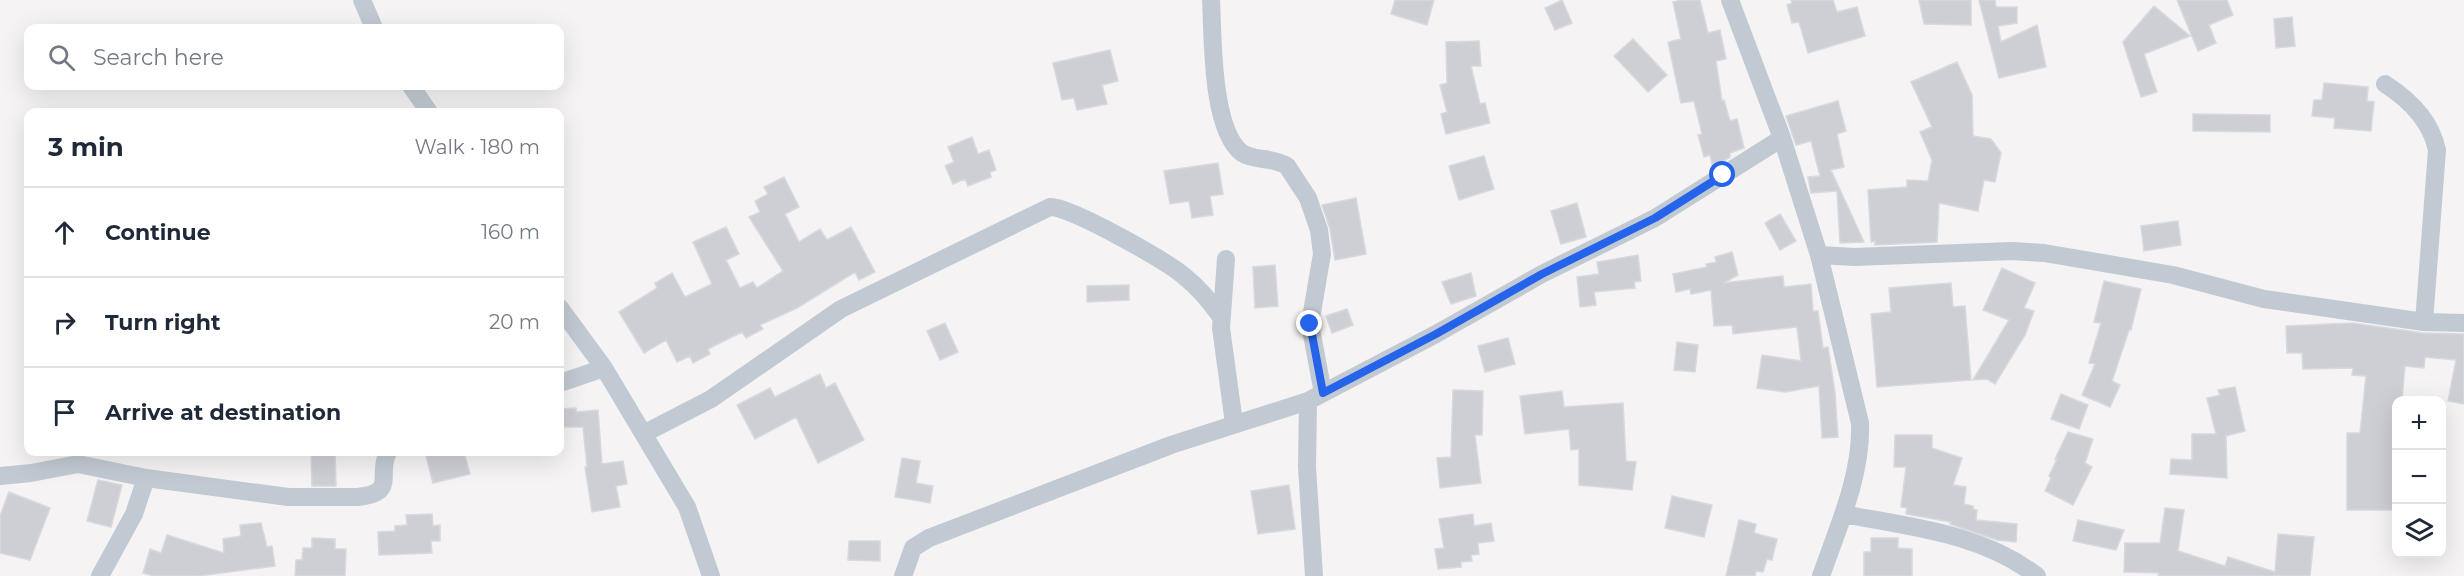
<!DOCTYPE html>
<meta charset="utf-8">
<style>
:root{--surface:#fff;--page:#f6f6f7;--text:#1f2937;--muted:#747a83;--line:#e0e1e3}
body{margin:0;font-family:Montserrat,sans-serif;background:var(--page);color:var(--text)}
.controls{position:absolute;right:18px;bottom:18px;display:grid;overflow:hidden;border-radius:12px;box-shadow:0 6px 24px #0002}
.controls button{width:54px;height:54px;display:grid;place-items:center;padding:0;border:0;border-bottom:2px solid var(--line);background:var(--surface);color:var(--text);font:30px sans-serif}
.stop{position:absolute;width:18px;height:18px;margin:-14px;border:4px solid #2563eb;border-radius:50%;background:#fff}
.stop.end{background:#2563eb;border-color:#fff;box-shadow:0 2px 6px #0008}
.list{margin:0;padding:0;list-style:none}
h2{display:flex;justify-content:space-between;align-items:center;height:78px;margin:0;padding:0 24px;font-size:26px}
h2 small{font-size:20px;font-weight:400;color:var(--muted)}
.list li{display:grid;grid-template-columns:39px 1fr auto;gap:18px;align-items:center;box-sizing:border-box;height:90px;padding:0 24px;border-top:2px solid var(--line)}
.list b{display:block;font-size:22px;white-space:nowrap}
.list em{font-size:20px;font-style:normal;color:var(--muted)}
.icon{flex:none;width:33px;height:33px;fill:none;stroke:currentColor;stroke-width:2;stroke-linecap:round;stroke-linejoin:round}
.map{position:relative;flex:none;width:2464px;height:576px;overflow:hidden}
.search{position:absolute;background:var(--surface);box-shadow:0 6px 24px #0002;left:24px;top:24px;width:540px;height:66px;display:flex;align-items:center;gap:15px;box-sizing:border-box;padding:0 21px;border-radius:12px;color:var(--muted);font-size:22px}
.panel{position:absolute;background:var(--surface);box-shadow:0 6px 24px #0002;left:24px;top:108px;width:540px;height:348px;border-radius:12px}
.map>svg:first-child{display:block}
.building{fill:#cdcfd5;stroke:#d7d9de;stroke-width:1.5}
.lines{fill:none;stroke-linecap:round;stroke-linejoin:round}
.minor{stroke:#c1cad2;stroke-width:18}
.route{stroke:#2563eb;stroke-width:8}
</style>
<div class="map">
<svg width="2464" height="576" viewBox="0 0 2464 576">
<rect width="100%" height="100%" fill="#f5f3f3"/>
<path class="building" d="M1395 0H1434L1427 25 1391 14Z
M1562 0 1572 23 1555 30 1545 8Z
M1681 0H1700L1708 33 1720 30 1726 59 1716 61 1722 101 1724 100 1730 121 1737 119 1744 148 1730 153V157L1713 168 1710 155 1704 157 1698 135 1702 134 1694 101 1681 103 1668 42 1681 39 1673 2Z
M1791 0H1833L1837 12 1857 7 1865 36 1808 53 1799 22 1792 23 1787 5 1792 3Z
M1919 0H1971V25L1924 24Z
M1979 0H1995L1996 7H2017V23L1998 26 2001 42 2037 25 2046 67 1999 78Z
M2177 0H2227L2233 15 2209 25 2216 43 2198 51Z
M2154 6 2190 36 2144 54 2157 92 2141 97 2123 42Z
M2292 17 2295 46 2276 48 2274 19Z
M1633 39 1667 75 1648 92 1614 56Z
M1479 41 1481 66H1471L1480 104 1485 103 1490 123 1446 134 1441 114 1447 112 1440 85 1447 83 1446 42Z
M1110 50 1118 81 1102 85 1107 104 1077 110 1074 98 1062 100 1053 63Z
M1957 62 1972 95 1973 136 1991 139 2001 153 1995 182 1984 180 1978 211 1939 203 1937 242 1875 245V241L1871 242 1868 190 1907 187V180L1928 181 1932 160 1920 132 1932 127 1911 82Z
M2324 83 2368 87 2367 101 2374 102 2371 131 2334 128 2335 118 2312 116 2314 100H2322Z
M1838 101 1846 131 1837 134 1844 167 1831 170 1864 242 1840 243 1837 191 1811 193 1808 177 1820 176 1811 141 1796 145 1786 116Z
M2193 114 2270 115V132L2193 131Z
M972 137 978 154 989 150 996 170 990 172 991 177 968 186 965 179 953 184 945 166 954 162 948 147Z
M1484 156 1494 189 1459 200 1449 166Z
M1218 163 1223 194 1210 196 1213 215 1192 218 1189 201 1170 204 1164 171Z
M784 177 799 207 785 214 799 242 820 229 827 240 851 227 875 272 859 280 855 272 797 308 760 325 763 329 746 338 742 332 708 349 710 354 693 363 690 356 677 362 666 340 644 353 619 312 657 288 655 283 672 273 685 297 712 284 693 242 726 227 739 254 726 260 740 288 753 282 757 288 783 271 749 217 760 212 755 201 768 194 764 187Z
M1356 198 1366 254 1335 260 1330 229 1322 205Z
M1577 203 1586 237 1561 244 1551 211Z
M1780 214 1796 241 1780 250 1765 223Z
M2178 221 2181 245 2144 251 2141 226Z
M1732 252 1738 275 1724 283 1783 276 1784 287 1811 284 1813 311H1818L1823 348 1828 347 1835 393 1838 437 1822 438 1819 386 1785 392 1757 388 1762 355 1801 361 1797 327 1733 334 1732 325 1714 326 1711 290 1691 294 1690 289 1676 292 1673 274 1707 267 1706 264 1716 262 1715 257Z
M1638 255 1641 281 1634 282 1635 288 1594 292 1596 305 1580 307 1577 277 1599 274 1597 262Z
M1275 265 1278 306 1255 308 1253 267Z
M2002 268 2035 283 2024 308 2034 311 2025 335 1995 384 1987 379 1973 380 2009 320 1983 310Z
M1471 273 1476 296 1451 304 1442 282Z
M2104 281 2141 289 2131 330H2129L2112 381 2120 385 2110 407 2082 395 2095 364 2089 363 2101 323 2094 322Z
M1951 283 1953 307 1965 306 1971 380 1877 387 1871 314 1891 312 1889 288Z
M1129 285V300L1087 302V286Z
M1347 309 1353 325 1332 333 1326 316Z
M945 323 958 352 940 360 927 331Z
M2352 323 2423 333 2464 334V404L2448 401 2456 360 2425 357 2424 368 2405 366 2402 400H2397L2396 510H2347V433H2360L2366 376 2352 375 2353 368 2303 369 2302 353H2287L2286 326Z
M1508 338 1515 364 1485 372 1478 346Z
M1677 342 1698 345 1695 372 1674 370Z
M820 374 826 388 835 383 864 440 818 463 796 417 755 439 737 405 770 388 775 397Z
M2235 387 2245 431 2226 436 2227 478 2170 474 2171 459 2192 460V434H2216L2207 398 2220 395 2218 390Z
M1453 390 1483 391 1482 435H1475L1481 483 1440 488 1437 458 1451 457Z
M1562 391 1564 407 1623 403 1626 461 1636 462 1632 490 1579 485V449L1571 450 1569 429 1525 434 1520 396Z
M2061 394 2088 405 2079 429 2051 419Z
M576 408V412L598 410 602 464 623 461 627 484 616 486 620 507 592 512 585 467H587L583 427H560V409Z
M2068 432 2093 439 2085 463 2092 467 2073 505 2045 491 2051 478 2049 476 2057 459H2055Z
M1895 435H1932V448L1962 458 1953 485 1966 487 1964 504 1973 506V509L1977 510 1976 520 2017 524 2016 542 1997 540 1950 524 1951 522 1906 514 1907 508 1901 507 1906 467H1894Z
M311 452H335L336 486H312Z
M425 452H464L470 474 433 483Z
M902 458 920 461 916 483 933 486 930 503 895 497Z
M98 480 122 485 111 527 87 521Z
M1289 485 1295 529 1258 534 1251 491Z
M9 492 50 508 30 560 0 553V516Z
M1672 496 1712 505 1704 537 1665 528Z
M2165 508 2184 510 2178 551 2225 566 2228 557 2275 572 2278 534 2314 537 2310 576H2158L2159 573 2124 572 2125 543H2160Z
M432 514 433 526 440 525V541H431L432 553 379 555 378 532 395 531V526L407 525 406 515Z
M1473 514 1474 526 1491 523 1494 541 1478 543 1479 554 1471 555 1472 561 1461 562V567L1438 569 1435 549 1444 548 1439 519Z
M1739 520 1756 524 1754 533 1777 539 1772 560 1767 559 1763 572 1756 571 1755 576H1726Z
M2078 520 2124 530 2116 550 2073 541Z
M261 523 267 547 272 546 275 566 198 576H154L143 573 150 549 161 553 167 535 224 553 223 539 241 536 240 525Z
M312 538 335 539V549H346L345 576H295L296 560H302L303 548H312Z
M1871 538H1898V548L1912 549V576H1864V552H1871Z
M849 541H880V561L848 560Z"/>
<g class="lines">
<path class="minor" d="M362 0 374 28
M1211 0C1213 36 1211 130 1242 153 1254 161 1273 157 1287 166L1308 198 1319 230 1322 254 1310 324 1323 393
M1730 0 1782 138 1819 255 1860 423C1862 475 1838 527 1821 576
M2385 84C2410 100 2431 121 2437 150L2424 322
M411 86 429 112
M1819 255 1854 257 2012 251 2044 253 2173 275 2264 299 2424 322 2464 323
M1226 259 1221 328 1234 423
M560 308 604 368 687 507 711 576
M560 383 604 368
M1308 401 1307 467 1314 576
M645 433 711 399 841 309 1050 207C1070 206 1166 261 1184 276 1199 288 1210 301 1221 317
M0 476 31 473 78 464 146 478 288 497H358C398 492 376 476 388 452
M1843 514C1910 527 1981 533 2037 576
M100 576 134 514 146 478
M903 576 913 548 929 538 1171 445 1308 401 1436 334 1542 274 1655 218 1782 138"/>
</g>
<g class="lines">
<path class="route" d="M1310 324 1323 393 1436 334 1542 274 1655 218 1723 175"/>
</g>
</svg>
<div class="controls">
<button>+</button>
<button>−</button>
<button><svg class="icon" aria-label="layers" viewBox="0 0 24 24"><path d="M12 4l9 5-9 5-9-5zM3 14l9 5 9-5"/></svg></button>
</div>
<div class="stop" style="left:1723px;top:175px"></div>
<div class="stop end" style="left:1310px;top:324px"></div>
<div class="search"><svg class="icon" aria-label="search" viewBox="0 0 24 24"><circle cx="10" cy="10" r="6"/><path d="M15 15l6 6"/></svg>Search here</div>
<section class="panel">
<h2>3 min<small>Walk · 180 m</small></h2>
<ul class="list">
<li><svg class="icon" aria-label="ahead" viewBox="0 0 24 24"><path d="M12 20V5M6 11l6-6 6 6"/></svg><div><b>Continue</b></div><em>160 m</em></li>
<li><svg class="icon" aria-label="right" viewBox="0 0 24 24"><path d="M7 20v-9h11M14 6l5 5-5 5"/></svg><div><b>Turn right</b></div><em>20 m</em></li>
<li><svg class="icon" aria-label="arrive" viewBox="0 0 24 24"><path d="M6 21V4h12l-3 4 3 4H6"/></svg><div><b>Arrive at destination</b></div></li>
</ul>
</section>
</div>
